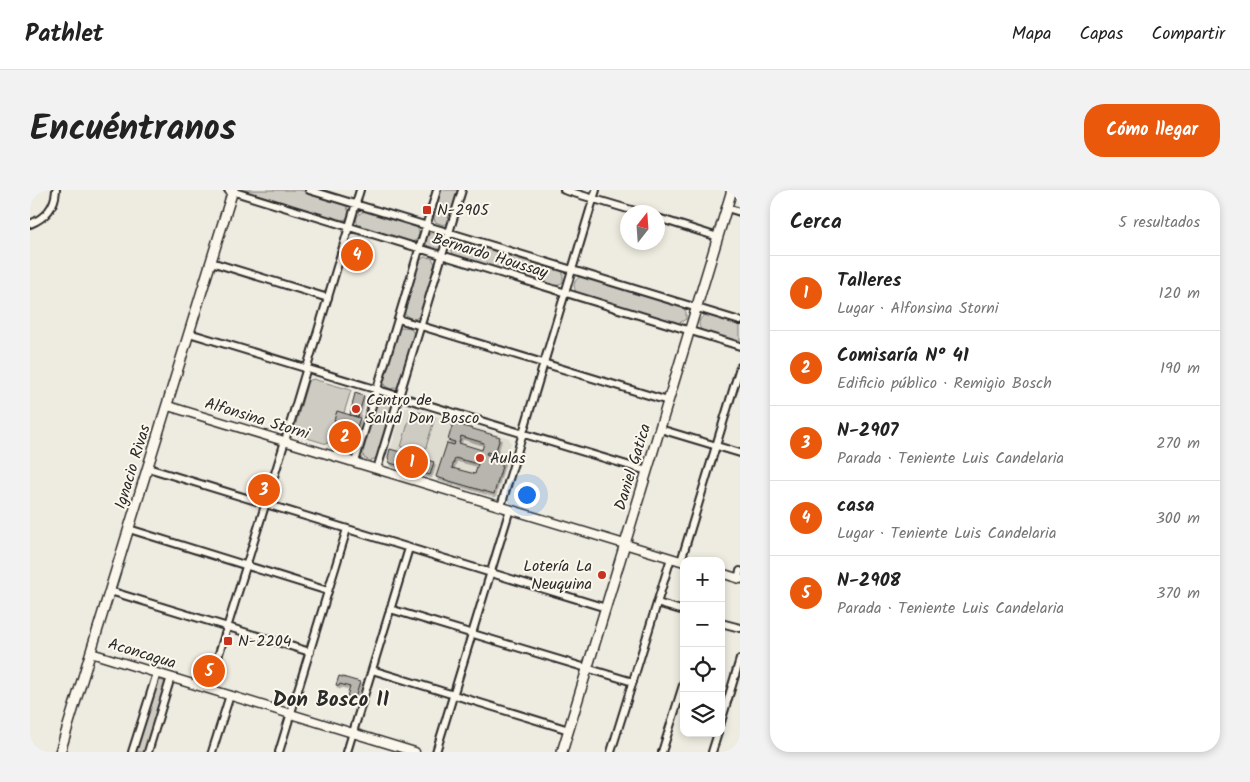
<!DOCTYPE html>
<html lang="es">
<meta charset="utf-8">
<style>
:root{--surface:#fff;--page:#f2f2f2;--text:#222;--muted:#767676;--line:#e0e0e0;--accent:#ea580c}
body{margin:0;font-family:Kalam,sans-serif;background:var(--page);color:var(--text)}
.controls{position:absolute;right:15px;bottom:15px;display:grid;overflow:hidden;border-radius:10px;box-shadow:0 2px 8px #0003}
.controls button{width:45px;height:45px;display:grid;place-items:center;padding:0;border:0;border-bottom:1px solid var(--line);background:var(--surface);color:var(--text);font:25px sans-serif}
.compass{position:absolute;left:590px;top:15px;width:45px;height:45px;border-radius:50%;background:var(--surface);box-shadow:0 2px 8px #0003;rotate:17deg}
.you{position:absolute;left:496px;top:304px;width:18px;height:18px;margin:-12px;border:4px solid #fff;border-radius:50%;background:#1a73e8;box-shadow:0 0 0 8px #1a73e833}
.badge{display:grid;place-items:center;width:32px;height:32px;border-radius:50%;background:var(--accent);color:#fff;font-size:16px;font-weight:700}
.pin{position:absolute;translate:-50% -50%;border:2px solid #fff;box-shadow:0 1px 5px #0006}
.list{margin:0;padding:0;list-style:none}
h2{display:flex;justify-content:space-between;align-items:center;height:65px;margin:0;padding:0 20px;font-size:21px}
h2 small{font-size:16px;font-weight:400;color:var(--muted)}
.list li{display:grid;grid-template-columns:32px 1fr auto;gap:15px;align-items:center;box-sizing:border-box;height:75px;padding:0 20px;border-top:1px solid var(--line)}
.list b{display:block;font-size:19px;white-space:nowrap}
.list p{margin:0;font-size:16px;white-space:nowrap;color:var(--muted)}
.list em{font-size:16px;font-style:normal;color:var(--muted)}
.icon{flex:none;width:28px;height:28px;fill:none;stroke:currentColor;stroke-width:2;stroke-linecap:round;stroke-linejoin:round}
.map{position:relative;flex:none;width:710px;height:562px;overflow:hidden;border-radius:20px}
header{display:flex;align-items:center;gap:30px;box-sizing:border-box;height:70px;padding:0 25px;background:var(--surface);border-bottom:1px solid var(--line)}
header strong{font-size:24px}
nav{display:flex;gap:28px;margin-inline-start:auto;font-size:18px}
.intro{display:flex;align-items:center;justify-content:space-between;box-sizing:border-box;height:120px;padding:0 30px}
h1{margin:0;font-size:35px}
.button{padding:12px 22px;border-radius:20px;background:var(--accent);color:#fff;font-size:18px;font-weight:700}
main{display:flex;gap:30px;padding:0 30px}
aside{flex:1;background:var(--surface);border-radius:20px;box-shadow:0 2px 8px #0003}
.map>svg:first-child{display:block}
.built{fill:#dedbd1}
.green{fill:#cecbc2;stroke:#7c7b76}
.building{fill:#b8b5ae;stroke:#2b2b2b;fill-rule:evenodd;filter:url(#shadow)}
.lines{fill:none;stroke-linecap:round;stroke-linejoin:round}
.minor-casing{stroke:#2b2b2b;stroke-width:10}
.tertiary-casing{stroke:#2b2b2b;stroke-width:11}
.secondary-casing{stroke:#2b2b2b;stroke-width:12}
.minor{stroke:#fbf7ec;stroke-width:6}
.tertiary{stroke:#fbf7ec;stroke-width:8}
.secondary{stroke:#fbf7ec;stroke-width:9}
.poi-dot{fill:#c8321e;stroke:#fbf7ec;stroke-width:2}
.labels{text-anchor:middle;dominant-baseline:central;stroke-width:4;stroke-linejoin:round;paint-order:stroke}
.poi-label{font-size:16px;fill:#2b2b2b;stroke:#fbf7ec;text-anchor:start}
.street-label{font-size:16px;fill:#2b2b2b;stroke:#fbf7ec}
.district-label{font-size:21px;font-weight:bold;fill:#2b2b2b;stroke:#fbf7ec}
</style>
<header>
<strong>Pathlet</strong>
<nav><a>Mapa</a><a>Capas</a><a>Compartir</a></nav>
</header>
<div class="intro"><h1>Encuéntranos</h1><a class="button">Cómo llegar</a></div>
<main>
<div class="map">
<svg width="710" height="562" viewBox="0 0 710 562">
<defs>
<filter id="shadow"><feDropShadow dx="1.5" dy="3" stdDeviation="0" flood-color="#0004"/></filter>
</defs>
<rect width="100%" height="100%" fill="#eeebe0"/>
<filter id="ink" filterUnits="userSpaceOnUse"><feTurbulence type="fractalNoise" baseFrequency=".02" numOctaves="2"/><feDisplacementMap in="SourceGraphic" scale="10" xChannelSelector="R" yChannelSelector="G"/><feConvolveMatrix kernelMatrix="1 2 1 2 8 2 1 2 1" color-interpolation-filters="sRGB"/></filter>
<g filter="url(#ink)">
<path class="built" d="M378 217 479 248 481 253 468 296H466L464 304 360 273 358 267 373 220Z"/>
<path class="green" d="M212 0H270L312 13 317 17 319 23 316 29 310 31 214 2Z
M410 0H430L420 31 414 35 405 32 403 23Z
M336 21 386 36 389 41V48L381 53 330 38C324 31 326 23 336 21Z
M396 51a9 9 0 1 1 18 0a9 9 0 1 1-18 0Z
M431 49 528 78 533 82V92L525 97 425 66C419 60 421 51 431 49Z
M394 67 402 68 406 76 391 126 382 130 375 124 374 118 388 73Z
M553 86 653 117 656 122V129L648 134 548 104C541 97 544 88 553 86Z
M678 124 710 133V153L673 142C666 135 669 126 678 124Z
M373 137 381 138 385 146 370 196 361 199 355 196 353 190 368 140Z
M283 189 321 200 314 223 307 222 297 254 267 245 264 240 278 191Z
M351 208 360 210 364 217 348 267 340 271 334 268 332 259 346 212Z
M382 220 405 227 394 264 371 257Z
M128 490 134 491 135 495 115 562H105Z"/>
<path class="building" d="M320 59 336 64 333 71 318 66Z
M325 203 334 206 328 227 320 225Z
M307 221 330 228 327 237 304 230Z
M312 233 327 237 326 241 324 240 319 256 318 255 316 260 307 257 308 253 306 252Z
M423 233 470 247 465 264 457 262 456 264 474 269 464 304 406 287 417 253 424 255 425 252 418 250ZM431 246 454 253 452 260 429 253ZM425 268 448 274 445 284 422 278Z
M360 259 404 272 400 285 360 273 358 267Z
M309 486 330 492 325 508 317 506 320 497 310 494 309 496 306 495Z"/>
<g class="lines">
<defs>
<path id="minor" d="M198 0 710 156
M279 0 710 131
M534 0 608 22
M697 18 710 22
M628 28 688 47
M0 34C15 28 25 17 26 0
M181 72 298 108
M368 129 638 211
M159 143 617 281
M630 239 710 263
M325 272 407 0
M118 278 576 418
M347 279 432 0
M471 316 566 0
M99 339 298 401
M651 371 710 177
M708 388 710 381
M80 401 280 462
M627 413 654 421
M360 419 603 492
M691 433 710 438
M342 480 539 540
M178 499 255 251 330 0
M691 532 710 469
M102 562 127 483
M118 562 141 487
M182 562 200 505
M249 562 317 339
M317 562 379 358
M406 562 480 319
M581 562 641 368
M632 562 654 492
M682 562 688 543"/>
<path id="tertiary" d="M138 216 654 372
M691 383 710 389
M61 463 385 562"/>
<path id="secondary" d="M30 562 203 0
M532 562 702 0"/>
</defs>
<use href="#minor" class="minor-casing"/>
<use href="#tertiary" class="tertiary-casing"/>
<use href="#secondary" class="secondary-casing"/>
<use href="#minor" class="minor"/>
<use href="#tertiary" class="tertiary"/>
<use href="#secondary" class="secondary"/>
</g>
</g>
<g class="poi-dot">
<rect x="392" y="15" width="10" height="10" rx="2.5"/>
<circle cx="326" cy="219" r="5"/>
<circle cx="450" cy="268" r="5"/>
<circle cx="572" cy="385" r="5"/>
<rect x="193" y="446" width="10" height="10" rx="2.5"/>
</g>
<g class="labels">
<g class="poi-label">
<text x="407" y="20">N-2905</text>
<text x="336" y="210">Centro de<tspan x="336" dy="18">Salud Don Bosco</tspan></text>
<text x="460" y="268">Aulas</text>
<text x="562" y="376" text-anchor="end">Lotería La<tspan x="562" dy="18">Neuquina</tspan></text>
<text x="208" y="451">N-2204</text>
</g>
<g class="street-label">
<text transform="translate(460 66) rotate(17)">Bernardo Houssay</text>
<text transform="translate(227 229) rotate(17)">Alfonsina Storni</text>
<text transform="translate(103 277) rotate(-73)">Ignacio Rivas</text>
<text transform="translate(603 277) rotate(-73)">Daniel Gatica</text>
<text transform="translate(112 464) rotate(17)">Aconcagua</text>
</g>
<g class="district-label">
<text x="301" y="510">Don Bosco II</text>
</g>
</g>
</svg>
<div class="controls">
<button>+</button>
<button>−</button>
<button><svg class="icon" aria-label="locate" viewBox="0 0 24 24"><circle cx="12" cy="12" r="6"/><path d="M12 2v4M12 18v4M2 12h4M18 12h4"/></svg></button>
<button><svg class="icon" aria-label="layers" viewBox="0 0 24 24"><path d="M12 4l9 5-9 5-9-5zM3 14l9 5 9-5"/></svg></button>
</div>
<svg class="compass" viewBox="-18 -18 36 36"><path d="M0-13l5 13h-10z" fill="#e53935"/><path d="M0 13l5-13h-10z" fill="#767676"/></svg>
<div class="you"></div>
<div class="pin badge" style="left:382px;top:272px">1</div>
<div class="pin badge" style="left:315px;top:247px">2</div>
<div class="pin badge" style="left:234px;top:300px">3</div>
<div class="pin badge" style="left:327px;top:65px">4</div>
<div class="pin badge" style="left:179px;top:481px">5</div>
</div>
<aside>
<h2>Cerca<small>5 resultados</small></h2>
<ul class="list">
<li><span class="badge">1</span><div><b>Talleres</b><p>Lugar · Alfonsina Storni</p></div><em>120 m</em></li>
<li><span class="badge">2</span><div><b>Comisaría N° 41</b><p>Edificio público · Remigio Bosch</p></div><em>190 m</em></li>
<li><span class="badge">3</span><div><b>N-2907</b><p>Parada · Teniente Luis Candelaria</p></div><em>270 m</em></li>
<li><span class="badge">4</span><div><b>casa</b><p>Lugar · Teniente Luis Candelaria</p></div><em>300 m</em></li>
<li><span class="badge">5</span><div><b>N-2908</b><p>Parada · Teniente Luis Candelaria</p></div><em>370 m</em></li>
</ul>
</aside>
</main>
